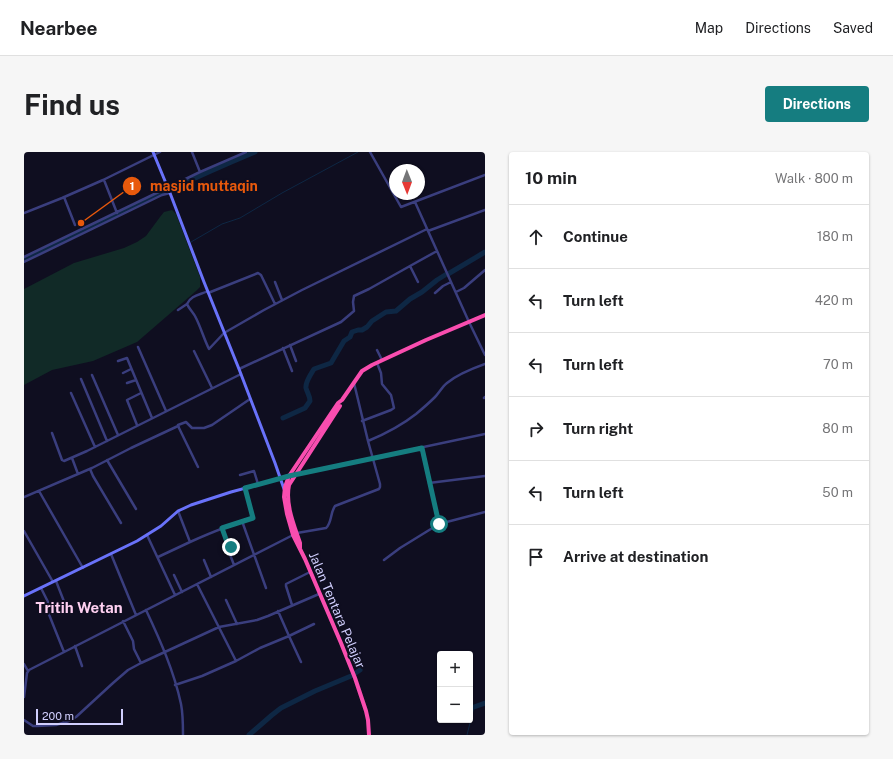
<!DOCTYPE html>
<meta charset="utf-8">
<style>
:root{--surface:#fff;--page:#f6f6f6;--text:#202124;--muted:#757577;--line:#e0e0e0;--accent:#157d80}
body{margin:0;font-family:"Public Sans",sans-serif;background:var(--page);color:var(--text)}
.controls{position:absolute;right:12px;bottom:12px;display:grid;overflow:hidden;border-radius:4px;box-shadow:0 1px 3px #0004}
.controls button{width:36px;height:36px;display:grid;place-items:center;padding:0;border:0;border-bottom:1px solid var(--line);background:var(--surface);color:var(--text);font:20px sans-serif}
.compass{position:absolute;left:365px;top:12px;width:36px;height:36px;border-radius:50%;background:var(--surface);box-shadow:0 1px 3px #0004;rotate:179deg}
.scale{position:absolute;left:12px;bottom:10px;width:87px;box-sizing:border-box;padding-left:4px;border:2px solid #d0cefd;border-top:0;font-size:11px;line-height:14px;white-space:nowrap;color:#d0cefd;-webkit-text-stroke:3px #0f0e20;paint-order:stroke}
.stop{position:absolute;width:12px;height:12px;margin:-9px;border:3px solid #157d80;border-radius:50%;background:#fff}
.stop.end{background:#157d80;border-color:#fff;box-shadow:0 1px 4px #0008}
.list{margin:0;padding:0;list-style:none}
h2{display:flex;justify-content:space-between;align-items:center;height:52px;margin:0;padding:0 16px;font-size:17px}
h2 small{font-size:13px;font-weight:400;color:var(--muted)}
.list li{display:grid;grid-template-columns:26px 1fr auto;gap:12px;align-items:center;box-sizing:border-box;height:64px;padding:0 16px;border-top:1px solid var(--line)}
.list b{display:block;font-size:15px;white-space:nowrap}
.list em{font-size:13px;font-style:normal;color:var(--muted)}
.icon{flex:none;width:22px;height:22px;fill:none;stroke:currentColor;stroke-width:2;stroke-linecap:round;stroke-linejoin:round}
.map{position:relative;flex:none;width:461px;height:583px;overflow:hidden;border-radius:4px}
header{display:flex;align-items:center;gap:24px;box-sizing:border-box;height:56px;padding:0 20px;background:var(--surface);border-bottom:1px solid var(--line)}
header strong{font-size:19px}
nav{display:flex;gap:22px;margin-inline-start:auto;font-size:14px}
.intro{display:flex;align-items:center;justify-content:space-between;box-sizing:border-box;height:96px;padding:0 24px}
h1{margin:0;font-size:28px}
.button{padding:10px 18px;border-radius:4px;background:var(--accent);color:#fff;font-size:14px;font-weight:700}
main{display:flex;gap:24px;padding:0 24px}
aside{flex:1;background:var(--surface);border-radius:4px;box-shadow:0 1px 3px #0004}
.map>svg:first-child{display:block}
.green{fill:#112a27}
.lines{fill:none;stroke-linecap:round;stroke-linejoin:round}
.stream{stroke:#0e2744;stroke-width:1}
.river{stroke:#0e2744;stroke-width:5}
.street{stroke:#3a3e7e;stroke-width:2.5}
.secondary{stroke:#6972fa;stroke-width:3}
.highway{stroke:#f94daf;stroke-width:4}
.route{stroke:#157d80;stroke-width:5}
.labels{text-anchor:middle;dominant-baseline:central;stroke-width:4;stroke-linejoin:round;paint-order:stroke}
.street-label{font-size:13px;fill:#d0cefd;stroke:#0f0e20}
.quarter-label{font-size:15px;font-weight:bold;fill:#fed0f1;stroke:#0f0e20}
.leader{fill:none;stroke:#e8590c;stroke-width:1.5}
.callout-dot{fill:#e8590c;stroke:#0f0e20;stroke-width:1.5}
.mark-label{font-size:12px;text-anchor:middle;font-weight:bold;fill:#fff}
.callout-label{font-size:14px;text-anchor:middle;font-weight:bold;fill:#e8590c;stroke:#0f0e20;stroke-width:4;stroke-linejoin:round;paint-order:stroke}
</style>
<header>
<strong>Nearbee</strong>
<nav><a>Map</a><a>Directions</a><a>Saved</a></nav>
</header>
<div class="intro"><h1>Find us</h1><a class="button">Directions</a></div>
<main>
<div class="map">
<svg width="461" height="583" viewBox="0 0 461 583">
<rect width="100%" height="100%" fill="#0f0e20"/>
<path class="green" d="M148 58 152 62 176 125V135L172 139 113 190 69 209 28 218 0 233V137L50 111 100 96 113 90 122 84 136 65 140 60Z"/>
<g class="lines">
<path class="stream" d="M167 90 198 72 216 66 258 41 334 0
M443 583 450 555"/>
<path class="river" d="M0 108C76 70 152 33 231 0
M424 122 461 100
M259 266 281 256 286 249C286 244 283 240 282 236 281 230 287 222 290 217L307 211 320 189 326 185 328 180 334 178H338L343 175 348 169 362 160 372 159 386 147 398 140 413 128 421 123
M450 555 461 551
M225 583 248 563 257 556 291 539 327 524 336 518"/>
<path class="street" d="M168 0 176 20
M346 0 377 55 461 23
M80 28 93 61
M40 45 51 73
M391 50 445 170 461 203
M0 61 38 46 79 28 136 0
M404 79 461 58
M0 105 176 20 222 0
M0 110 138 43 146 41
M386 114 394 130
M251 130 258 148
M184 139C176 143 167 143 163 152 165 157 170 161 172 166 177 176 180 187 185 197L200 181 240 158 278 138 403 77
M432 140 440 136 461 118
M184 141 234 121 237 123 251 152
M411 141 419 134 427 130
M154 158 163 152
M266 193 272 209
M114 195 142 259
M259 196 268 219
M353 198 358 208
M170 199 188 236
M94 209 103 206 128 266
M215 217 317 170 330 159 329 150 330 144 345 137 386 114 413 99
M99 221 107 217
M68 223 94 283
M57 227 83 289
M103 231 112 228
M330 231 344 289
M47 241 71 295
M460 246 461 245
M338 269 367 258 370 256 367 243 358 232 357 221 353 211
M113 273 103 248 117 241
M28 281 38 308 40 309 63 299 217 222
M397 295 415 372
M48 306 54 322
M83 308 112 357
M174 315 155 276 154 273 162 270 168 276H180L188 273 226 247
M66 317 69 324 97 371
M272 322 461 282
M216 323 230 319 234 332
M405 331 461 324
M15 339 59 416
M0 345 68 316 107 296 154 274
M218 369 242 436
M198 376 203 390 206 392 207 395 205 400 210 413
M0 379 29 430
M273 381 302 376C308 371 306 361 311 354L342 342 355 337 356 335V332L344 289C361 282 378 273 392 262 398 257 405 251 411 245 415 241 418 235 423 231 434 222 447 217 461 212
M123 383 151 443
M166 390C186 381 207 372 228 367L229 364 221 336
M87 402 112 463
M134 405 166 390 154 359
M180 408 187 425
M360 408 376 396 415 372 461 360
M150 423 158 440
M32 429 41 452
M173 432 212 509
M17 436 24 450 22 455 40 500
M202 448 213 472
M268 453 262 434V432L286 420
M122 458C136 488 150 519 157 552 159 562 159 573 159 583
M254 459 265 484 277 510
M99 469 109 489 110 497 117 511
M51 494 58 514
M0 512 4 519
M151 533 178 524 212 509 236 496 265 484 290 472
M0 545 3 521 5 518 269 383
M0 568 9 574H13L32 573 45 569 52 565 89 531 104 518 117 511 195 475 233 468 244 464 295 442"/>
<path class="secondary" d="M129 0 146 41 180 130 215 217 251 311 260 337
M0 444 113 389 137 374 154 359 167 353 207 340 266 324"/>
<path class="highway" d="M276 396V391C270 373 261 352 265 333L316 254
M345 583 344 568 342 559 331 526 317 491 281 407 269 383 263 362 260 345 261 335 265 324 314 251 318 248 338 219 348 213 402 188 461 163"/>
</g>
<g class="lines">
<path class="route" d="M207 395 206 392 203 390 198 376 229 366 221 336 265 324 398 296 415 372"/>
</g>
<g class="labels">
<g class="street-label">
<text transform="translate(313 458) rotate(67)">Jalan Tentara Pelajar</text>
</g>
<g class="quarter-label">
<text x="55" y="455">Tritih Wetan</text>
</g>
</g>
<path class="leader" d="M57 71L108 34"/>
<g class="callout-dot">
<circle cx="57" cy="71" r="4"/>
<circle cx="108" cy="34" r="10"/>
</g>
<g class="mark-label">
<text x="108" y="38">1</text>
</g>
<g class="callout-label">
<text x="180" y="39">masjid muttaqin</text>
</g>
</svg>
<div class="controls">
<button>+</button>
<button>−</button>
</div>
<svg class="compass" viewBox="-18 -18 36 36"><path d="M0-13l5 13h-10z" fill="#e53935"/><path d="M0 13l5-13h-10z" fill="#757577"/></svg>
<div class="scale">200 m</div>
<div class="stop" style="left:415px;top:372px"></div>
<div class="stop end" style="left:207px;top:395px"></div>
</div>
<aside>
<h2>10 min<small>Walk · 800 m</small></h2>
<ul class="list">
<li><svg class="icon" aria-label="ahead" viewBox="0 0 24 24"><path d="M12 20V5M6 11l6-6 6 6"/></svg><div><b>Continue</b></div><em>180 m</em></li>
<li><svg class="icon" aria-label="left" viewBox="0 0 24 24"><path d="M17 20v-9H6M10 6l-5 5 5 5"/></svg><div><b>Turn left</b></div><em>420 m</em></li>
<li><svg class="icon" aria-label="left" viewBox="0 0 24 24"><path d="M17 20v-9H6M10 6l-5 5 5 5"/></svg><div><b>Turn left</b></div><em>70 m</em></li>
<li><svg class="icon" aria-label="right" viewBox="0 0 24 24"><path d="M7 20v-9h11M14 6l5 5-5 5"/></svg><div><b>Turn right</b></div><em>80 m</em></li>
<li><svg class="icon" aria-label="left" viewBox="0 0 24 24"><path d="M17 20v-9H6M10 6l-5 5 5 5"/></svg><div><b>Turn left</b></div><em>50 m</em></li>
<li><svg class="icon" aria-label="arrive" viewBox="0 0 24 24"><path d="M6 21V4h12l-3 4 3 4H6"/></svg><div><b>Arrive at destination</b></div></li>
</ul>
</aside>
</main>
